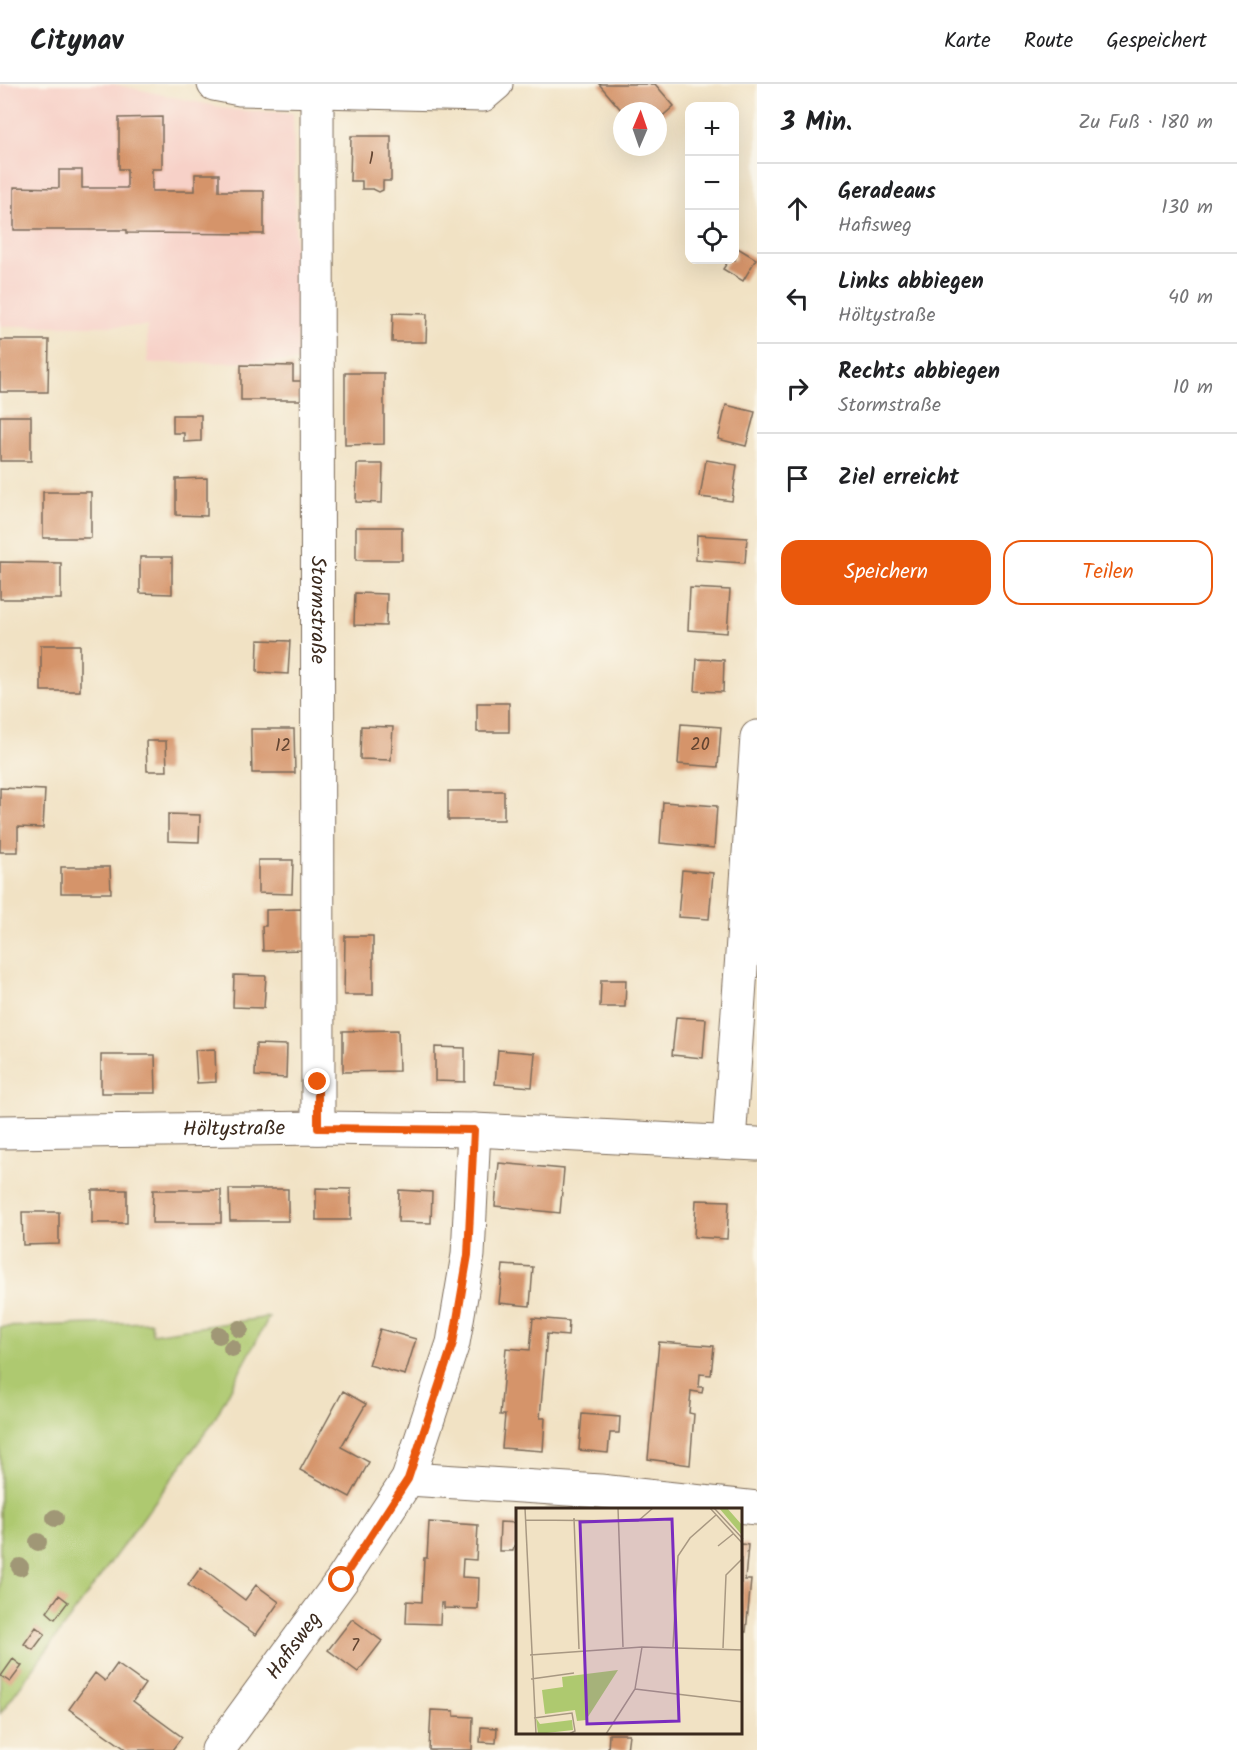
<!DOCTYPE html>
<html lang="de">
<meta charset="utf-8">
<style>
:root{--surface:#fff;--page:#f2f2f2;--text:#202124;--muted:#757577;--line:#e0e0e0;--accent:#ea580c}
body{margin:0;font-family:Kalam,sans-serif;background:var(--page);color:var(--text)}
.controls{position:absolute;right:18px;top:18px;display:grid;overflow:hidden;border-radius:12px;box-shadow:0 6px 24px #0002}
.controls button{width:54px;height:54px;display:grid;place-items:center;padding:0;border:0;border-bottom:2px solid var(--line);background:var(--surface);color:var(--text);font:30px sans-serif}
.compass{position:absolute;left:613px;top:18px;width:54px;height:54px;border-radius:50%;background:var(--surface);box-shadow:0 6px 24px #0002;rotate:2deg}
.stop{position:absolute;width:18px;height:18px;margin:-14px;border:4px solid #ea580c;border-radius:50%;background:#fff}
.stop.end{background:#ea580c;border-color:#fff;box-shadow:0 2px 6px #0008}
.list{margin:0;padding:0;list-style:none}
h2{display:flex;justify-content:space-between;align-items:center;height:78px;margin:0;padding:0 24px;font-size:26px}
h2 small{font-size:20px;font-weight:400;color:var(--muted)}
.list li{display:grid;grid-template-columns:39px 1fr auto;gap:18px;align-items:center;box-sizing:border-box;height:90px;padding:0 24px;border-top:2px solid var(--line)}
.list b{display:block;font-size:22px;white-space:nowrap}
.list p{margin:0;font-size:20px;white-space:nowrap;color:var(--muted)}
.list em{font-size:20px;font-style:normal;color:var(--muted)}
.actions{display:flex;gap:12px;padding:18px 24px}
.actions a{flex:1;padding:14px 0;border:2px solid var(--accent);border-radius:18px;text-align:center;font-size:21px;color:var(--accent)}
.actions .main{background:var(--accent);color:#fff}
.icon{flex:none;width:33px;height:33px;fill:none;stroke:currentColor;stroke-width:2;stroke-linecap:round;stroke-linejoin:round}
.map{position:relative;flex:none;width:757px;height:1666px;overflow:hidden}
header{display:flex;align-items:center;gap:36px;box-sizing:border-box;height:84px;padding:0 30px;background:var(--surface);border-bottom:2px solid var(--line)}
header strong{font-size:28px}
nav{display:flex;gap:33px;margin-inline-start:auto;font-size:21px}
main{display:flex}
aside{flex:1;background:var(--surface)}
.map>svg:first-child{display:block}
.built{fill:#f7d1c8}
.green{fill:#aec96f;stroke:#747a46;stroke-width:1.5}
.building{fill:#d5946b}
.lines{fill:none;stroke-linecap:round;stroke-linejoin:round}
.minor-casing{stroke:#7b6a58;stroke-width:35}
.minor{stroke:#fff;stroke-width:33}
.tree{fill:#a09776}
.route{stroke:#ea580c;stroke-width:8}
.labels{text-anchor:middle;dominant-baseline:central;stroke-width:6;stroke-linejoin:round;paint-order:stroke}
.number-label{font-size:18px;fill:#624431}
.street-label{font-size:21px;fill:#3b2a1e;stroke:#fbf7ec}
.inset-road{fill:none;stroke:#a89882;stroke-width:1.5}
.view{fill:#7b2cbf;fill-opacity:0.15;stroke:#7b2cbf;stroke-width:3}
.inset-edge{fill:none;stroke:#3b2a1e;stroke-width:3}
</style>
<header>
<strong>Citynav</strong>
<nav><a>Karte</a><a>Route</a><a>Gespeichert</a></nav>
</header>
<main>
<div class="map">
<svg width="757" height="1666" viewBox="0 0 757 1666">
<rect width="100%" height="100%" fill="#fbf7ec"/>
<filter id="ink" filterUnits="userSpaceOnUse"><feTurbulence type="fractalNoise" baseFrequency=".0167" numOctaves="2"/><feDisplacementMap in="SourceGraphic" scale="12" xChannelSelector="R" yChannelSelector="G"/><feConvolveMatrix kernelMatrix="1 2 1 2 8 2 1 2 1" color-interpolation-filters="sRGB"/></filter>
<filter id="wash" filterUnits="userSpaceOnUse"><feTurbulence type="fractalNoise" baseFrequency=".008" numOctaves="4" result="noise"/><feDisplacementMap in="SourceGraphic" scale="24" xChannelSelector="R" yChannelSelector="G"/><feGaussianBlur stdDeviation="1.35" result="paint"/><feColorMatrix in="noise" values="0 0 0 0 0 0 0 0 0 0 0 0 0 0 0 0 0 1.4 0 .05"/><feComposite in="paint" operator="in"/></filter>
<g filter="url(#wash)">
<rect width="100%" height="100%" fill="#f1e2c4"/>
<path class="built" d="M0 0H113L234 26 293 29 298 278 148 279 147 242H0Z"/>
<path class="green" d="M269 1233 213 1338 0 1630V1243L151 1238 152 1250Z"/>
<g id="blocks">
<path class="building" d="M599 0H655L674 22 658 36V27H622Z
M162 33V85H152V107H195V90H219V107H264V150L127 149V146H14V103L59 104V86H82V104H127V85H119V34Z
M351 52H391V97H383V106L379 108 373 105H362V97H350Z
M736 163 756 175 743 197 723 185 729 176H735Z
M393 229 427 230 426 258H392Z
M0 256H49L48 308H0Z
M241 281 293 282V297H309L308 316H241Z
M345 289H384V360L345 361Z
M726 321 755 328 746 362 718 355Z
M173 331H201V357L184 358V349H173Z
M0 332H31V377H0Z
M706 376 737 381 732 417 700 413Z
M357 380H383L382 419 356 418Z
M207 394V432L176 431V395Z
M43 408H91V454H43Z
M356 443H402V476H356Z
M697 451 747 454 745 479 696 476Z
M140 473H172V510L140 509Z
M0 478 61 479V515H0Z
M690 504 730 506 727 549 688 546Z
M355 509 387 510 386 542 354 541Z
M258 556 290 557 288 590 257 588Z
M41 561H80V607H41Z
M697 575 724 576 723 608 695 607Z
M477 619H509V648H477Z
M681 640 721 643 718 683 678 680Z
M361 642 393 643 391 676 360 675Z
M251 645H294L295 689H252Z
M146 657H166L167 687H147Z
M0 704 45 706 43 744 18 743V768H0Z
M448 707H504V736H448Z
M663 718 717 722 714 764 660 759Z
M168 730 200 731 199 758 168 757Z
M258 776H293L292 810 258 809Z
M61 783H110L111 809H61Z
M682 786 713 789 709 835 678 833Z
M303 825 304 866 263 867 262 842H266V826Z
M345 852H373V911H344Z
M234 891 266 892 264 924 233 923Z
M601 896H626L625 923H600Z
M676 933 706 935 703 974 672 971Z
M398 946 399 987 343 988V947Z
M256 960 287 961 286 994 255 992Z
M435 963 465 964V998L435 997Z
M215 965 216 998 197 999 195 966Z
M498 966 535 969 532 1003 495 1000Z
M101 971H155L156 1009H101Z
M499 1079 564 1085 560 1129 495 1122Z
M316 1104 351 1105V1136H316Z
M229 1105H288V1137H230Z
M92 1106H127V1139H92Z
M153 1106H221V1139H152Z
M399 1106 432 1108 431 1139 398 1138Z
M696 1116 729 1117 727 1155 694 1153Z
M22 1128H59V1160L23 1161Z
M503 1181 533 1183 530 1222 499 1219Z
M533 1234 569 1237 568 1252 547 1250 540 1334H545L543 1367 502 1364 505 1331H500L506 1264 530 1266Z
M380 1245 416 1255 405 1291 369 1281Z
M659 1258 714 1262 711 1291 700 1290 699 1303H703L702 1309 691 1307 689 1329 694 1330 690 1381 648 1375Z
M343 1307 366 1320 341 1363 369 1378 350 1413 300 1386Z
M582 1330 620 1333 619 1349H610L608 1369 579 1366Z
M429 1438 478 1441 476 1476 463 1475 462 1493 479 1494 478 1525 444 1524V1519H441L440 1540 406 1539 407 1517 422 1518 424 1474H427Z
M500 1438 517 1439V1462H514L513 1467H499Z
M741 1460 748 1461 745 1496H751L746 1548 741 1547Z
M201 1483 245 1516 256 1501 279 1518 256 1551 188 1501Z
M59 1511 68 1518 55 1535 47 1528Z
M352 1535 382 1557 358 1588 328 1566Z
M36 1543 45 1550 33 1566 24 1560Z
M13 1575 22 1582 10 1598 1 1592Z
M117 1580 145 1600 133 1617 182 1653 172 1666H127L69 1625 95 1589 105 1597Z
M431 1626 454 1627V1632L473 1633 472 1666H429Z
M481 1643 497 1644 496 1659 480 1658Z
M609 1650H629L627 1666H608Z"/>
</g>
</g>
<g filter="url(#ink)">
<use href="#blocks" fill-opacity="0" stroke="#7b6a58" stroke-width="1.5"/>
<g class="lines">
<defs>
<g id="minor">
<path d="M214 0 240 5 483 11 496 0"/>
<path id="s1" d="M317 0 318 1044"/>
<path id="s2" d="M0 1048 318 1044 474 1046 757 1060"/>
<path d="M729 1058 757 653"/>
<path d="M408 1395 600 1407 757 1424"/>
<path id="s3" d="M218 1666 342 1496 408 1395 453 1259 468 1171 474 1046"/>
</g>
</defs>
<use href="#minor" class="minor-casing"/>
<use href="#minor" class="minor"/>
</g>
<g class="tree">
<circle cx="240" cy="1245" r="9"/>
<circle cx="219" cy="1251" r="9"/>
<circle cx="232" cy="1264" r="9"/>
<circle cx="55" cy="1434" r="9"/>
<circle cx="38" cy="1458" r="9"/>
<circle cx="20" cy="1483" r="9"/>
</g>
</g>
<g class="lines" filter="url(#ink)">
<path class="route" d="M318 998V1044L474 1046 468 1171 453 1259 408 1395 342 1496"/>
</g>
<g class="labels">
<g class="number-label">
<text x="371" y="75">1</text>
<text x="700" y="661">20</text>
<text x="283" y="662">12</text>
<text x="355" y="1562">7</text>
</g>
<g class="street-label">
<text stroke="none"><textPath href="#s1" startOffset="526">Stormstraße</textPath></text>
<text stroke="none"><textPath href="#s2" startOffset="234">Höltystraße</textPath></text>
<text stroke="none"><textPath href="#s3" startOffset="129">Hafisweg</textPath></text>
</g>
</g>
<g transform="translate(516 1424)">
<rect width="226" height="226" fill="#f1e2c4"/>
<path d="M203 0H211L226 17V27ZM102 162 70 212 61 213 59 202 29 206 26 182 47 179 46 169ZM20 210 24 216 56 212 57 222 22 226Z" fill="#aec96f"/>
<path class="inset-road" d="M9 0 20 226M102 0 107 139M194 0 227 36M198 0 227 31M58 10 63 141M10 12 122 13 137 0M202 38 217 26M157 139 162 48 174 30 200 7M207 140 210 67 227 50M14 147 126 139 227 142M15 171 58 165M119 181 227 194M18 210 56 205 59 223 53 226M90 226 119 181 126 139"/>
<path class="view" d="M156 11 163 213 71 216 64 14Z"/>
<rect width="226" height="226" class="inset-edge"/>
</g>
</svg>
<div class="controls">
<button>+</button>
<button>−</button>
<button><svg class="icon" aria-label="locate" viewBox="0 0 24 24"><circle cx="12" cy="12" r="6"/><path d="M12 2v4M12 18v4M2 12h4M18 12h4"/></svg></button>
</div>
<svg class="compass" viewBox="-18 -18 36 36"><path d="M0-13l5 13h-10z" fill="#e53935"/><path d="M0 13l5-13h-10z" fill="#757577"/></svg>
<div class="stop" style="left:342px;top:1496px"></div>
<div class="stop end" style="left:318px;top:998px"></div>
</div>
<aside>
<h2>3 Min.<small>Zu Fuß · 180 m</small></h2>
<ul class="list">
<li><svg class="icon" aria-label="ahead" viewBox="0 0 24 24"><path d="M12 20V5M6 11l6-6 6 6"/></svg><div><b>Geradeaus</b><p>Hafisweg</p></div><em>130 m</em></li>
<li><svg class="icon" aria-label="left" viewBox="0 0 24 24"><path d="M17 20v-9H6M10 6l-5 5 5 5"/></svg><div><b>Links abbiegen</b><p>Höltystraße</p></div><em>40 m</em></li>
<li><svg class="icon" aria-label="right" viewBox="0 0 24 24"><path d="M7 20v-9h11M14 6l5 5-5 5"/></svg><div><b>Rechts abbiegen</b><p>Stormstraße</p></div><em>10 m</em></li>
<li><svg class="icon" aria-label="arrive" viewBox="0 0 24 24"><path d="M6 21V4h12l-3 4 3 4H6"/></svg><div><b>Ziel erreicht</b></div></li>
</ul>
<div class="actions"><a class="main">Speichern</a><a>Teilen</a></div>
</aside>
</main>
